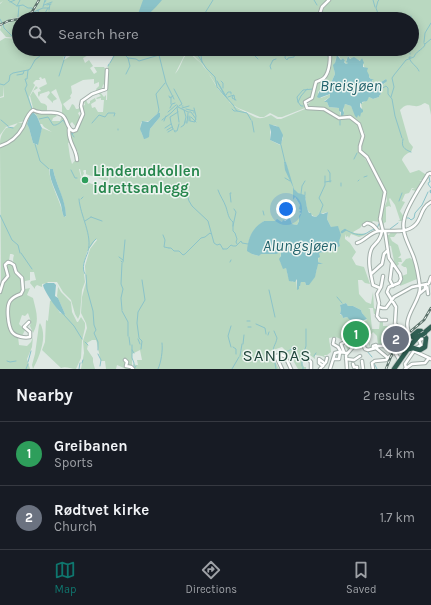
<!DOCTYPE html>
<meta charset="utf-8">
<style>
:root{--surface:#171b24;--page:#20242c;--text:#f1f3f6;--muted:#9ea1a6;--line:#363941;--accent:#0f766e}
body{margin:0;font-family:Karla,sans-serif;background:var(--page);color:var(--text)}
.you{position:absolute;left:286px;top:209px;width:14px;height:14px;margin:-10px;border:3px solid #fff;border-radius:50%;background:#1a73e8;box-shadow:0 0 0 6px #1a73e833}
.badge{display:grid;place-items:center;width:26px;height:26px;border-radius:50%;background:var(--accent);color:#fff;font-size:13px;font-weight:700}
.pin{position:absolute;translate:-50% -50%;border:2px solid #fff;box-shadow:0 1px 4px #0006}
.list{margin:0;padding:0;list-style:none}
h2{display:flex;justify-content:space-between;align-items:center;height:52px;margin:0;padding:0 16px;font-size:17px}
h2 small{font-size:13px;font-weight:400;color:var(--muted)}
.list li{display:grid;grid-template-columns:26px 1fr auto;gap:12px;align-items:center;box-sizing:border-box;height:64px;padding:0 16px;border-top:1px solid var(--line)}
.list b{display:block;font-size:15px;white-space:nowrap}
.list p{margin:0;font-size:13px;white-space:nowrap;color:var(--muted)}
.list em{font-size:13px;font-style:normal;color:var(--muted)}
.icon{flex:none;width:22px;height:22px;fill:none;stroke:currentColor;stroke-width:2;stroke-linecap:round;stroke-linejoin:round}
.map{position:relative;flex:none;width:431px;height:369px;overflow:hidden}
.search{position:absolute;background:var(--surface);box-shadow:0 2px 10px #0003;left:12px;right:12px;top:12px;height:44px;display:flex;align-items:center;gap:10px;box-sizing:border-box;padding:0 14px;border-radius:22px;color:var(--muted);font-size:15px}
.sheet{height:180px;background:var(--surface)}
nav{display:flex;justify-content:space-around;align-items:center;box-sizing:border-box;height:56px;border-top:1px solid var(--line);background:var(--surface);font-size:11px;color:var(--muted)}
nav a{display:grid;justify-items:center;gap:2px}
nav .on{color:var(--accent)}
.map>svg:first-child{display:block}
.green{fill:#b9d8c0;fill-rule:evenodd}
.water{fill:#8bc3c9}
.lines{fill:none;stroke-linecap:round;stroke-linejoin:round}
.stream{stroke:#8bc3c9;stroke-width:1}
.river{stroke:#8bc3c9;stroke-width:2.5}
.minor-casing{stroke:#a2afaa;stroke-width:4.5}
.highway-casing{stroke:#bcc3c1;stroke-width:6}
.minor{stroke:#fff;stroke-width:2.5}
.highway{stroke:#305f53;stroke-width:4.5}
.rail-casing{stroke:#5c726b;stroke-width:2.5}
.rail{stroke:#eef5f1;stroke-width:1;stroke-dasharray:3;stroke-linecap:butt}
.minor-bridge-casing{stroke:#a2afaa;stroke-width:4.5;stroke-linecap:butt}
.highway-bridge-casing{stroke:#bcc3c1;stroke-width:6;stroke-linecap:butt}
.minor-bridge{stroke:#fff;stroke-width:2.5}
.highway-bridge{stroke:#305f53;stroke-width:4.5}
.leisure-dot{fill:#2e9e5b;stroke:#eef5f1;stroke-width:1.5}
.labels{text-anchor:middle;dominant-baseline:central;stroke-width:3;stroke-linejoin:round;paint-order:stroke}
.leisure-label{font-size:15px;font-weight:bold;fill:#27864d;stroke:#eef5f1;text-anchor:start}
.water-label{font-size:16px;font-style:italic;fill:#22636c;stroke:#eef5f1}
.quarter-label{font-size:17px;letter-spacing:1px;fill:#20463b;stroke:#eef5f1}
</style>
<div class="map">
<svg width="431" height="369" viewBox="0 0 431 369">
<rect width="100%" height="100%" fill="#dee8e3"/>
<path class="green" d="M0 0H37C31 23 14 13 0 24V4L3 1 0 3Z
M40 0H327L321 6 316 19H25L34 13Z
M331 0H431V115L429 105 425 103C422 104 419 107 415 106 407 105 406 104 400 110L409 142 413 147 411 152C407 153 403 156 402 160L410 173 419 170 425 174V177L422 180H419L422 181 416 191 412 190V189H415L412 188 409 193 405 194 402 201 405 202 400 211 404 217 403 221H398L400 220 395 205 390 198 389 199 391 207 389 206 386 207V222L384 223V228L383 229 381 215 387 201 386 192 361 149 365 134 359 121 350 116 338 117C328 107 320 107 308 107L307 105 313 99 317 83C320 82 323 81 326 79 332 72 333 57 330 49H412V19H320L324 8ZM339 56 341 60 343 58 346 64 348 63 346 61 348 56 351 59H355L361 61V58C364 66 366 73 371 79H372L373 85 378 84 386 79 385 83 381 86 379 91 381 94 379 96V97L373 99 369 97 364 102 361 103 362 109 359 115H357L354 112 351 106 345 104C342 108 345 112 343 116L341 117 339 108 329 107 327 102 324 101 330 97 331 94 321 98 318 92 324 85 327 86V84L331 83 335 74 334 70 336 58Z
M13 21H19V38L6 37 0 30 1 26Z
M5 38 19 39V49L65 50 66 51 63 59 64 60 72 55 87 49H327L329 54 326 76 317 81 312 97 305 103V108L282 117H278L270 113 264 117H260L238 108 230 103 218 89 204 66 189 51 185 54 175 74C181 68 182 58 188 52 193 57 200 61 204 67 218 85 222 102 245 112 258 118 257 121 271 115L277 119H281L305 109H323L339 119 350 117 358 122 362 137 359 149C365 160 380 179 384 191 385 195 384 199 381 203L382 207 380 222 373 221 371 223 363 224 360 228 353 232 354 233 366 234 365 235 359 237 351 234 349 238 348 236 346 237 345 234V239L350 243 356 252 352 258 356 265 364 267 370 284 365 283 362 280H358L359 294 366 302 371 304 373 292 374 308 377 310 376 314H374L373 308H368L370 309 372 329H379L380 321H383V326H390L399 335 394 338 395 341 392 339 389 340 396 334 391 329 386 330 383 334 385 338 388 341 387 344 378 345 377 336 373 332 368 338 371 348H370L367 337 363 336 362 329 359 328 357 324 354 323 352 324 351 330H347L343 334C344 339 347 344 352 346L348 351C345 341 340 335 329 338 329 343 331 347 331 352L327 355H324L326 358 322 356 315 355V359L310 355H307V358L304 359 302 363 304 367H306V369H298L294 362V355H290L282 347 267 352 270 361 276 363 279 369H133L134 364 136 365H138L137 360H142L140 350 132 354V369H126L117 365 116 369H106L105 361H101C99 355 98 345 96 340H92L87 343 88 345 87 349 93 358V362L95 369H81L84 353 83 341 87 328 86 323 81 313 82 297 86 282 85 266 90 249 97 240 96 239 87 252 83 266 85 282 82 290 80 314 78 319 75 314 71 300 63 292 57 282H47L48 283 42 284V287L37 285 35 287V289L30 283 31 281 36 280 34 272H30V280L25 281 23 287C23 284 23 282 23 280 20 271 10 267 14 255L12 254H10L9 261 4 265 7 276 1 286 0 147C18 142 23 126 31 112L33 111 54 113 57 116 53 118 52 121H60L62 116 68 127 70 142 68 143 70 157 72 164 78 157V152L70 141V131H75L84 115 82 106 85 105 84 101 86 100 88 104 90 103V101L95 98 96 101 91 104 92 108 95 107 98 112H103L104 100H101V98L97 99 96 98 101 96 98 93 100 92 104 97 106 95V100H107L108 66 113 57 112 54 109 56 100 53 96 50V51H94V52L83 58 85 63 89 60 93 66 90 68 94 74 97 72 94 67H104L106 70 105 83 103 85 102 88 97 91 96 89 99 86V82L94 84V79L83 80 71 86 72 93 70 96 71 98 63 104 67 110H69L72 104 74 105 76 109H78L80 107 82 110 78 113 81 119 76 127 72 122 70 124 72 130 62 113V105L56 89 51 92 57 99 53 101V103L47 97 50 93 49 91 40 94 39 97 38 95V92L41 91 39 88 47 84 45 78 42 79 41 77 39 78 40 80H36L33 83 35 85 29 97 32 109 24 121 6 127 0 135V98L4 97 3 86V96L0 97V81L3 80 0 81V41ZM35 113 39 120 40 124H42L44 127 52 132 42 128 37 145 33 143 29 128 27 124 30 114ZM158 113 160 117 150 129 149 135 145 139C141 135 140 128 141 122L149 121ZM273 125 277 126 283 138 280 145 270 140V126ZM284 162H286C287 168 292 187 296 192 298 194 302 195 305 195V199L306 198C305 207 308 214 316 217L319 214 328 212 327 219 331 227H338C341 236 340 243 335 250L332 247 327 245 323 252 319 253 318 262 322 264H317C317 273 314 280 306 285L305 282H301L300 285 299 286V289H297L296 279 293 282C287 279 288 273 286 268L283 267 280 261 281 252 267 253 265 254H260L259 256 252 254 248 248C248 237 254 228 264 221L269 222 270 221H275L278 220 282 222C287 220 289 217 291 212L290 218 292 224 297 225C300 220 302 212 300 205 299 202 296 200 295 197H293V187ZM49 169H53C56 184 66 202 66 216L65 217 63 215C60 199 50 185 49 169ZM79 169H80L82 178 84 173 83 171 84 170H86V174L91 176 99 175 96 177 105 181 108 180 109 176 106 171H107L110 174 109 184H112L114 187 103 188 84 181V183L82 182ZM346 303 348 306H353L361 310 362 313 367 320 359 323 347 317 343 318 342 315H340L341 310 340 305Z
M36 86 38 88 33 91 41 103 45 104 47 106V111H39L33 108 30 96Z
M18 123H22L23 124C19 134 10 141 0 145 0 138 1 134 6 128L14 127Z
M391 232 397 233 394 237H390L392 241 398 245 401 255 398 258H401L402 262H398L399 264 397 266H395L391 246 387 245 386 235H389Z
M410 258 414 261 417 279 400 286 402 276 407 274V269L406 267H404L401 265 406 259Z
M9 263 12 264 15 272 21 278 22 291 20 293 12 298 7 305 11 331 14 335 18 337 19 345 27 346 31 342 33 337 32 347 27 359 30 369H0V295L4 283 8 278 6 265Z
M56 283 61 292 71 302 72 312 77 322H78L81 317 85 323V328L82 341 81 358 76 369C70 369 66 366 61 368L42 350 45 342 46 320 48 321 50 301 52 300 60 313 65 314 57 296 58 287Z
M30 288 27 295 33 298C36 311 40 320 33 333L30 326 31 322 28 313 25 316 22 315 19 324 25 330 22 336C19 335 16 335 14 332 8 326 6 308 11 301 16 295 21 297 25 289Z
M40 323C48 337 39 357 33 369L32 365 35 354 39 325Z"/>
<path class="water" d="M143 0H162C158 5 146 18 141 19 138 20 134 19 131 19L138 14Z
M337 55 341 60 343 58 345 61 344 62 346 64 348 63 346 62 348 56 350 59 354 57 360 61 362 58 364 63 363 64V67L368 68 367 71 369 75V77L371 79H374L372 80 373 85 378 84 386 79 387 81 381 86V90L379 91 381 94 379 96V97L373 99 369 97 367 101 362 102V104L360 103V107L363 110V112L361 113 360 117 358 115 357 118 355 116 351 106 345 104 343 110 344 113 343 117 341 116V112L339 111V108L329 107 327 102H324L330 97V94L319 98 317 97 322 86H327L326 84 331 83 335 74 333 65 335 63Z
M32 112C38 114 39 123 42 128L38 145 33 143 29 128 27 124 30 114Z
M158 113H160V117L150 129 149 137 145 139H144L140 129 142 121 148 122Z
M269 124 279 127 283 135 281 145 270 140 271 132Z
M284 162H286L294 189 298 193 305 195C306 200 306 207 309 213H311L312 216 316 217 320 213 323 214 328 212 327 219 331 227 338 226 341 235 339 242 340 246 336 248 335 251 332 247 327 245 323 252 319 253 320 257 318 258V262L323 264H318L315 277 309 285H306L305 282H301L300 286H299V289L297 290V279L295 282 289 281 286 268 283 269 279 259 281 256V252H279L277 254H261L259 256 252 254 247 251C248 238 252 228 264 221H275L277 219 282 222 283 220 285 221 288 219 292 211 290 218 292 224 297 225 299 221V216L301 213 299 212 301 210 299 209 300 205 295 197 293 200V187L285 170Z
M50 169H53C56 185 66 200 66 216L64 217C62 213 62 209 61 205 58 195 48 178 50 169Z
M46 283H54L56 285 55 296 58 298 65 314 64 315C58 312 44 291 43 285Z
M346 303 348 306H353L361 310 362 313 367 319 359 322 350 320 347 317 343 318 342 315 340 314 341 310 340 305Z"/>
<g class="lines">
<path class="stream" d="M8 0 17 6 23 5 28 8H32L33 10
M314 0 317 5
M373 0 375 7
M379 0 378 1 376 8 380 19
M10 2 15 0
M45 2 46 0
M44 5 52 2
M47 5 51 4
M17 6 20 0
M43 7 45 0
M38 10 43 8H49
M49 10 50 4
M34 12 38 10 39 17 41 19
M45 13 48 8
M205 13 213 0
M40 14H44L50 17 52 16
M46 14 49 12
M411 16V19
M18 17 19 6
M0 19 2 23
M409 19V17
M19 20V21
M19 23V22
M3 24 4 28 12 36
M424 42 425 33 431 23
M425 44 431 39
M124 49 127 52 126 56 128 58 130 66 126 74
M194 49 206 68 215 77 217 87 234 106
M200 49 202 62
M286 49 285 58 287 60 288 58 294 57 295 54 301 49
M326 49 329 59
M410 53V54
M254 55 258 59
M364 55V49
M411 57H409C410 63 417 66 419 71
M128 58 136 59 139 61 159 55 166 83 174 99
M64 59 67 51 66 49
M110 63 114 56
M108 66 109 64
M271 69 270 66 273 60 276 59
M17 75 23 74 24 71
M59 76 64 60
M217 81 227 98
M221 81 223 83V88
M218 83 225 96
M0 84 4 85 9 81 10 75 13 73 28 70
M174 89 182 104 179 106
M381 89 386 86 388 88V94L392 99 395 116 402 138
M226 95 228 92H231V94
M169 96 170 98 173 96
M233 96 232 98 236 100
M171 97V104
M228 97 234 95 235 100
M391 97 394 87 392 78 394 75 406 60 414 57C416 51 421 51 425 45L424 43
M298 102 297 97 303 90 313 89
M177 105 178 107 188 112H191L196 119
M182 106H183
M303 106H301L298 102 301 96 307 89
M177 107 179 122
M234 107 237 111 247 113 251 120
M170 108 172 104 175 103
M182 108 189 106
M32 109 25 89 27 85 25 79H27L28 70 30 69 35 60 41 55 43 49
M186 109 194 111
M232 109 234 111H237
M168 112 176 105
M158 113 159 110 156 94 165 83
M171 113 177 107
M194 113V112
M190 117V121L195 122 196 116 194 108
M191 117 196 122
M39 119 48 117 53 125C57 126 61 122 63 120L68 128
M1 120 8 126
M162 120 171 113
M164 121 166 116
M189 121V116
M252 121 254 132
M92 123 99 115 105 117 108 113H115L114 116
M186 123V121
M187 123 188 113
M340 125V119
M8 127 13 128
M79 127 84 115
M181 127 184 125 186 117 184 110
M165 128 171 124
M118 129V130
M173 129 171 123 170 117 178 112
M167 130 172 127
M174 130 175 132
M70 131 74 137
M175 131H177L179 124
M168 132 173 129
M72 134 76 131
M403 139C401 147 404 149 411 152
M35 144 40 161 49 169
M281 145 285 162
M354 159 357 153
M71 170 75 178H77
M328 170 330 173V182
M364 177 367 176
M429 177 430 182H429L428 184 431 188
M285 178 290 181
M358 181 359 180
M325 182 331 181
M341 186V183
M185 188 189 201 192 206 208 221 214 243 217 245 220 244 223 249
M218 190C220 196 224 201 226 207 228 213 228 218 233 222V231L235 233 237 239 236 242 237 244
M430 191H431
M231 193H230L231 202
M301 194 302 186 305 181
M305 195V192
M79 199C80 215 93 236 88 251
M81 199 83 197
M399 201 402 193
M263 211 264 215
M320 213 323 205 319 198 325 185V176
M0 215 12 240 18 245 20 253
M91 217 102 221
M407 218H409L411 220 414 218 415 213 422 205 428 192
M85 221 91 217
M233 226 236 212 234 209
M377 228 380 222
M390 229 398 223
M346 230C352 233 359 237 367 233 370 231 371 230 375 229
M163 235 165 240 164 247 169 248
M89 248 93 242 96 239
M169 248H171L174 251H179L183 255 185 254 201 238 205 237 210 233 211 234
M223 249H227L231 245 233 246H236L241 241 242 243 248 244
M21 253 32 269
M119 257 123 260
M121 261 122 262
M123 262 125 240
M230 262 231 260
M122 263 121 284 123 289 121 298 122 310
M85 274C81 268 85 259 88 252
M86 275 87 289 93 311 94 325 96 330 94 333 98 342V350
M269 290 275 317
M337 297 342 303
M122 311 128 322V336
M64 315 74 326 82 339
M247 321H250
M360 322 362 327 363 335
M256 324 265 328 266 334
M231 326 228 336 231 347
M248 327H251
M274 331 277 338C276 345 271 348 274 356
M268 335 269 332
M129 337 130 345
M138 339 140 344
M358 340 357 342 361 345
M85 342 88 345
M243 344 244 335
M132 345V350L134 353
M233 347 236 349V354
M141 349 142 341 139 338 137 323 138 312 145 300 142 280
M132 350V358L134 363V368
M367 351 372 357
M286 352 292 349V347
M258 353V360
M98 354 101 360 100 366
M303 355 306 346V329
M240 356 242 344
M314 356 316 353
M7 361 10 362 16 361
M28 362 31 351
M275 362V359
M82 363 83 360
M275 363 276 369
M374 363 377 369
M302 366V362L303 360
M303 367V369
M26 369 28 364
M79 369 80 363
M134 369 136 366
M158 369C161 363 163 350 162 343
M232 369 239 357"/>
<path class="river" d="M431 191V192
M342 232 345 230"/>
<defs>
<path id="minor" d="M318 19 322 7 329 0
M329 49C331 56 330 72 324 78 322 80 318 81 316 82L312 98 305 102 307 108 324 109 339 118 350 117 359 124 363 136 360 146V151L367 157 385 192 380 219 383 231
M69 129C68 144 76 146 77 160
M0 146C10 143 18 136 23 127 26 120 27 114 33 110 35 111 37 112 39 112 47 114 55 110 62 115 68 119 66 128 73 131L76 130 83 114 81 106 82 101 92 94 106 89 107 70
M364 225 367 223C372 223 375 227 378 231
M385 231 389 258 400 274 401 279 399 283 389 287 387 292 396 307 395 324 400 328 404 338
M357 243C365 241 370 232 379 231 390 230 406 234 415 225 422 219 420 208 431 202
M392 264 390 280 393 286
M371 274 382 264 384 254 387 251
M383 276 381 287 377 294 379 303 377 316 380 320H386
M429 283 431 277
M380 288 373 285C371 274 367 262 371 250 374 242 380 244 382 231
M0 292 3 282 8 276 5 265 8 262 11 263 14 265 16 272 22 278 23 290 21 294C18 295 13 297 10 301 6 307 8 326 12 332 16 337 25 338 30 337V332L24 327 29 322
M419 294 425 289V286H427
M428 294 427 285 429 282
M379 307 383 308H386L394 297 412 287 427 284
M411 336C399 319 420 303 420 288 419 279 417 267 414 258 410 246 401 234 404 220 406 207 421 186 428 174L430 173 431 174
M334 339 333 344 338 347 341 352
M343 343 341 344 344 352
M363 345 362 344H363L365 349 368 350 376 348 378 346H384L389 343V341
M373 348V346L376 345
M376 348 388 358
M416 348 421 345 419 340 422 339
M394 351 399 359
M308 359 311 362V369
M334 359H339L340 352
M346 359 354 360 360 356
M125 360 127 362 126 366 131 367 133 369
M362 361 363 369
M375 361 386 360 411 335
M353 364 354 367H357V369
M323 366 319 363V359L323 362
M406 368 405 364 414 351 431 359
M282 369 276 356 281 355 285 356 291 369
M320 369 326 362 327 358
M330 369 335 353 339 352 347 353
M347 369 346 355 353 347 352 342
M373 369 372 363 375 361
M405 369 412 364 425 363 429 358"/>
<path id="highway" d="M425 332 431 327
M409 349 413 348 420 350 425 347 426 338 421 331H418L412 336 414 338 421 335
M394 369 410 346 418 337"/>
</defs>
<use href="#minor" class="minor-casing"/>
<use href="#highway" class="highway-casing"/>
<use href="#minor" class="minor"/>
<use href="#highway" class="highway"/>
<defs>
<path id="rail" d="M20 19 32 12 39 0
M0 25 8 21 19 19
M411 331 424 320 431 308
M386 369 392 354"/>
</defs>
<use href="#rail" class="rail-casing"/>
<use href="#rail" class="rail"/>
<defs>
<path id="minor-bridge" d="M427 284H428"/>
<path id="highway-bridge" d="M422 335 425 333"/>
</defs>
<use href="#minor-bridge" class="minor-bridge-casing"/>
<use href="#highway-bridge" class="highway-bridge-casing"/>
<use href="#minor-bridge" class="minor-bridge"/>
<use href="#highway-bridge" class="highway-bridge"/>
</g>
<circle class="leisure-dot" cx="85" cy="180" r="4"/>
<g class="labels">
<g class="leisure-label">
<text x="93" y="171">Linderudkollen<tspan x="93" dy="17">idrettsanlegg</tspan></text>
</g>
<g class="water-label">
<text x="351" y="85">Breisjøen</text>
<text x="300" y="245">Alungsjøen</text>
</g>
<g class="quarter-label">
<text x="277" y="355">SANDÅS</text>
</g>
</g>
</svg>
<div class="you"></div>
<div class="pin badge" style="left:356px;top:334px;background:#2e9e5b">1</div>
<div class="pin badge" style="left:396px;top:339px;background:#6b7280">2</div>
<div class="search"><svg class="icon" aria-label="search" viewBox="0 0 24 24"><circle cx="10" cy="10" r="6"/><path d="M15 15l6 6"/></svg>Search here</div>
</div>
<section class="sheet">
<h2>Nearby<small>2 results</small></h2>
<ul class="list">
<li><span class="badge" style="background:#2e9e5b">1</span><div><b>Greibanen</b><p>Sports</p></div><em>1.4 km</em></li>
<li><span class="badge" style="background:#6b7280">2</span><div><b>Rødtvet kirke</b><p>Church</p></div><em>1.7 km</em></li>
</ul>
</section>
<nav>
<a class="on"><svg class="icon" aria-label="map" viewBox="0 0 24 24"><path d="M3 6l6-2 6 2 6-2v14l-6 2-6-2-6 2zM9 4v14M15 6v14"/></svg>Map</a>
<a><svg class="icon" aria-label="directions" viewBox="0 0 24 24"><path d="M12 3l9 9-9 9-9-9zM9 14v-3h6M13 9l2 2-2 2"/></svg>Directions</a>
<a><svg class="icon" aria-label="saved" viewBox="0 0 24 24"><path d="M7 4h10v16l-5-4-5 4z"/></svg>Saved</a>
</nav>
